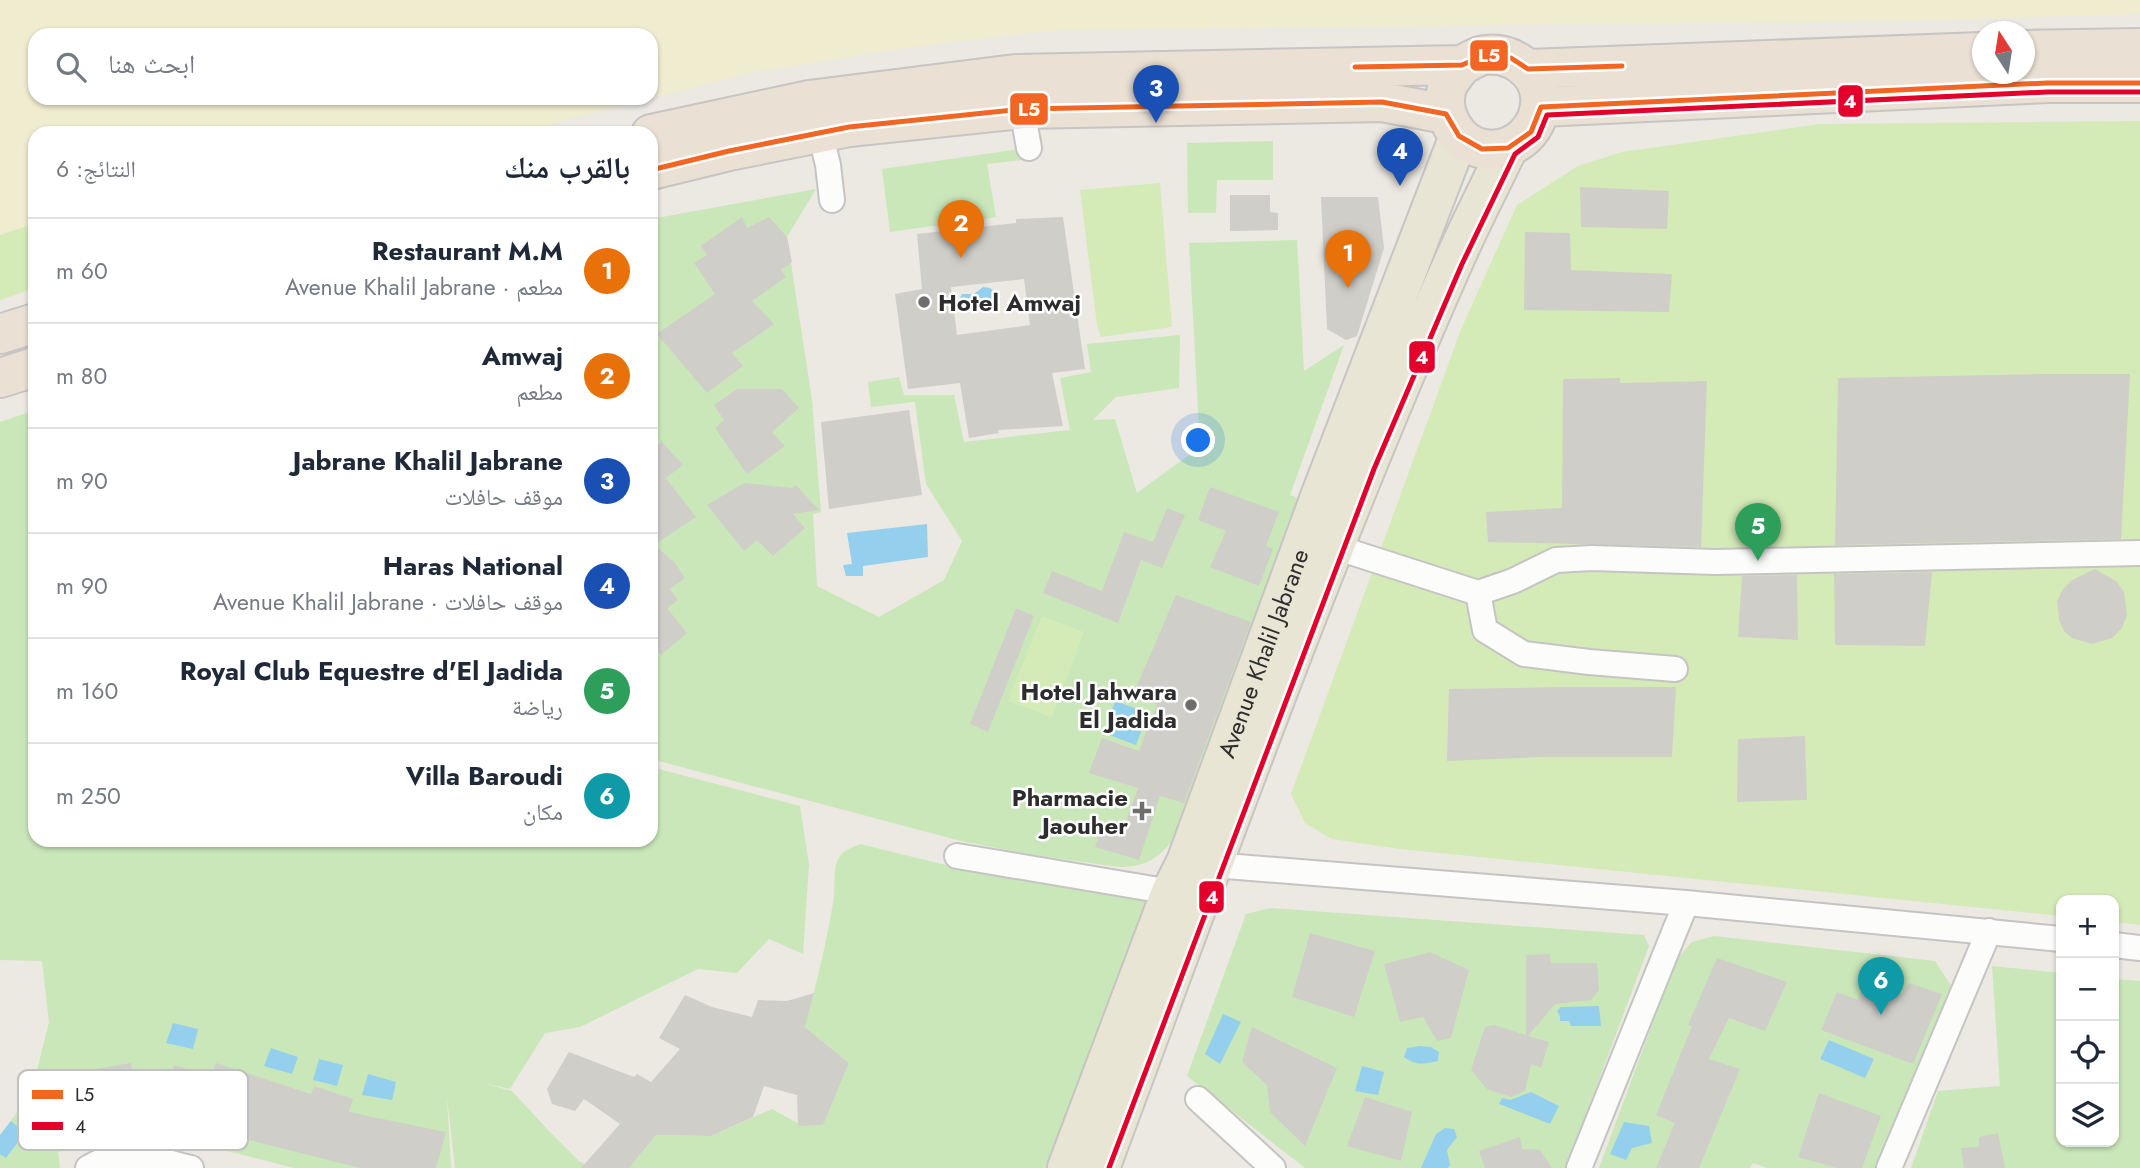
<!DOCTYPE html>
<html lang="ar">
<meta charset="utf-8">
<style>
:root{--surface:#fff;--page:#f6f6f7;--text:#1f2937;--muted:#747a83;--line:#e0e1e3;--accent:#0f766e}
body{margin:0;font-family:Jost,"Noto Naskh Arabic",sans-serif;background:var(--page);color:var(--text);direction:rtl}
.controls{position:absolute;right:21px;bottom:21px;display:grid;overflow:hidden;border-radius:14px;box-shadow:0 2px 5px #0004}
.controls button{width:63px;height:63px;display:grid;place-items:center;padding:0;border:0;border-bottom:2px solid var(--line);background:var(--surface);color:var(--text);font:35px sans-serif}
.compass{position:absolute;left:1972px;top:21px;width:63px;height:63px;border-radius:50%;background:var(--surface);box-shadow:0 2px 5px #0004;rotate:348deg}
.you{position:absolute;left:1199px;top:441px;width:24px;height:24px;margin:-18px;border:5px solid #fff;border-radius:50%;background:#1a73e8;box-shadow:0 0 0 10px #1a73e833}
.badge{display:grid;place-items:center;width:46px;height:46px;border-radius:50%;background:var(--accent);color:#fff;font-size:23px;font-weight:700}
.pin{position:absolute;translate:-50% -58px;filter:drop-shadow(0 2px 4px #0008)}
.pin::after{content:'';position:absolute;top:37px;width:24px;height:21px;background:inherit;clip-path:polygon(0 0,100% 0,50% 100%)}
.list{margin:0;padding:0;list-style:none}
h2{display:flex;justify-content:space-between;align-items:center;height:91px;margin:0;padding:0 28px;font-size:30px}
h2 small{font-size:23px;font-weight:400;color:var(--muted)}
.list li{display:grid;grid-template-columns:46px 1fr auto;gap:21px;align-items:center;box-sizing:border-box;height:105px;padding:0 28px;border-top:2px solid var(--line)}
.list b{display:block;font-size:26px;white-space:nowrap}
.list p{margin:0;font-size:23px;white-space:nowrap;color:var(--muted)}
.list em{font-size:23px;font-style:normal;color:var(--muted)}
.icon{flex:none;width:38px;height:38px;fill:none;stroke:currentColor;stroke-width:2;stroke-linecap:round;stroke-linejoin:round}
.map{position:relative;flex:none;width:2140px;height:1168px;overflow:hidden;direction:ltr}
.search{position:absolute;background:var(--surface);box-shadow:0 2px 5px #0004;left:28px;top:28px;width:630px;height:77px;display:flex;align-items:center;gap:18px;box-sizing:border-box;padding:0 24px;border-radius:21px;color:var(--muted);font-size:26px}
.panel{position:absolute;background:var(--surface);box-shadow:0 2px 5px #0004;left:28px;top:126px;width:630px;height:721px;border-radius:21px;direction:rtl}
.map>svg:first-child{display:block}
.green{fill:#cae7ba}
.sand{fill:#f0ecd0;fill-rule:evenodd}
.pitch{fill:#d4ebb8}
.water{fill:#94d0ee}
.building{fill:#d0cec9;fill-rule:evenodd}
.lines{fill:none;stroke-linecap:round;stroke-linejoin:round}
.street-casing{stroke:#c5c4c3;stroke-width:28}
.primary-casing{stroke:#c6c5c3;stroke-width:42}
.highway-casing{stroke:#c6c5c3;stroke-width:42}
.street{stroke:#fcfcfb;stroke-width:24}
.primary{stroke:#e8e5d4;stroke-width:38}
.highway{stroke:#eae0d4;stroke-width:38}
.bus-1-casing{stroke:#fff;stroke-width:10}
.bus-2-casing{stroke:#fff;stroke-width:10}
.bus-1{stroke:#f26522;stroke-width:5}
.bus-2{stroke:#e4002b;stroke-width:5}
.poi-dot{fill:#706e6c;stroke:#fff;stroke-width:2.5}
.labels{text-anchor:middle;dominant-baseline:central;stroke-width:5;stroke-linejoin:round;paint-order:stroke}
.poi-label{font-size:24px;font-weight:bold;fill:#2d2d2d;stroke:#fff;text-anchor:end}
.street-label{font-size:24px;fill:#2d2d2d;stroke:#fff}
.key{fill:#fff;stroke:#c0c0c0;stroke-width:2}
.key-label{font-size:19px;fill:#2d2d2d}
.line-badge{stroke:#fff;stroke-width:2.5}
.badge-label{font-size:19px;text-anchor:middle;font-weight:bold;fill:#fff}
</style>
<div class="map">
<svg width="2140" height="1168" viewBox="0 0 2140 1168">
<rect width="100%" height="100%" fill="#ece8e2"/>
<path class="green" d="M1273 141V180H1217L1216 213H1188L1187 143Z
M1020 149 1022 160 987 164 996 217 890 232 882 169Z
M816 189 787 237 812 400 821 512 813 514 817 586 879 617 944 580 962 541 926 484 915 402 871 407 868 382 899 377 904 395H954L964 442 1070 430 1060 378 1091 372 1087 344 1180 335 1179 388 1116 397 1093 420 1115 419 1137 493 1200 447 1189 243 1297 240 1304 371 1344 345 1290 495 1300 499 1171 842C1156 861 1142 867 1119 867L1033 855 961 841 651 759V411L658 409 651 361V219Z
M35 410V840H651V767L800 806 809 864 803 954 769 939 737 973 698 969 580 1027 545 1033 510 1089 482 1083 512 1091 547 1129 579 1161 591 1168H455L447 1098 451 1168H294L144 1130 58 1152 60 1168H0V1135L31 1094 49 1022 42 961 0 960V422Z
M860 844 962 869 1153 899 1050 1168H629L656 1135 711 1136 772 1109 801 1125 823 1124 849 1063 805 1027C816 985 826 945 833 903 836 889 832 872 838 859 842 850 852 848 860 844Z
M1270 908 1644 935 1649 946 1566 1168H1305L1187 1076 1246 914Z
M1714 936 1935 961 1952 987 1902 1102 1877 1168H1767L1753 1163 1750 1168H1599L1676 960 1692 942Z
M1992 966 2061 973V1142H2114V979L2140 981V1168H1911L1938 1091 2000 1086Z"/>
<path class="sand" d="M0 0H2140V14L1903 21 1057 30 913 47 754 72 564 120 527 133H35V231L32 225 0 235ZM35 35H651V98H35Z"/>
<path class="pitch" d="M2140 121V925L2114 922V900H2061V916L1400 849 1332 839 1305 823 1291 794 1462 327 1517 205 1578 166 1622 152 1820 124Z
M1160 183 1172 327 1101 337 1097 325 1080 190Z
M33 224 35 231V288L0 300V235Z
M1042 616 1084 632 1052 717 1008 701Z"/>
<path class="water" d="M983 287 990 288 997 294V303C988 312 983 306 973 306 969 306 966 307 962 307L959 301 962 294H974Z
M927 524 928 557 863 566V576H846L843 565 852 564 847 533Z
M1115 701 1148 713 1136 745 1104 733Z
M1599 1006 1601 1026H1571L1569 1021H1560V1016L1557 1011 1561 1007Z
M1223 1014 1241 1022 1220 1064 1205 1054Z
M173 1023 198 1029 193 1049 166 1043Z
M1829 1040 1874 1059 1865 1078 1820 1059Z
M1419 1046 1431 1047 1439 1052 1438 1061C1424 1064 1416 1066 1404 1057L1407 1048Z
M271 1048 298 1057 292 1074 264 1066Z
M319 1059 343 1065 337 1086 313 1080Z
M1362 1066 1384 1072 1378 1095 1355 1091Z
M368 1074 396 1082 392 1100 362 1095Z
M1531 1092 1559 1106 1550 1124 1499 1104 1502 1098 1510 1100Z
M11 1121 25 1133 6 1158 0 1154V1135Z
M1624 1122 1649 1126 1652 1143 1632 1148 1626 1160 1610 1154Z
M1445 1128 1454 1129 1457 1137 1447 1150 1450 1165 1448 1168H1421L1436 1134Z"/>
<path class="building" d="M1580 187 1669 191 1667 229 1581 227Z
M1230 195H1270V212L1278 213V230L1230 231Z
M1321 197H1378L1384 248 1357 336 1346 340 1327 329Z
M742 217 747 228 769 217 787 237 792 262 781 270 786 277 752 301 774 324 732 353 743 366 707 393 657 334 715 294 694 263 707 255 701 246Z
M1063 217 1085 369 1052 373 1063 426 998 430 999 433 969 438 960 383 908 389 895 294 922 289 917 234 1016 223V219ZM1024 279 1030 325 957 335 951 287Z
M1525 232 1570 233 1571 270 1672 274 1669 312 1524 310Z
M2047 374H2130L2121 539 1835 545 1838 378Z
M1620 378V383L1707 381 1701 547 1488 542 1486 512 1562 508 1563 379Z
M737 389H782L799 408 772 432 785 446 747 474 715 428 724 420 714 405Z
M909 410 922 495 829 509 821 422Z
M662 442 683 465 666 478 696 517 654 545 675 563 685 578 670 589 678 600 667 608 687 633 661 655 651 644V450Z
M744 483 792 488 796 485 819 510 793 514 805 528 773 556 757 540 744 551 707 505Z
M1210 487 1279 512 1266 546 1273 549 1259 586 1210 567 1226 531 1198 520Z
M1167 508 1185 515 1162 568 1141 560 1118 623 1043 593 1052 571 1102 591 1124 532 1153 542Z
M2095 569 2117 582 2124 592 2127 615 2122 628 2112 638 2092 644 2072 638 2064 631 2059 620 2057 601 2063 589 2072 580Z
M1932 572 1925 646 1835 645 1834 574Z
M1797 575 1798 640 1738 637 1742 576Z
M1176 595 1251 622 1184 803 1160 796 1139 860 1095 847 1102 826 1122 833 1138 788 1089 773 1102 738 1139 751 1157 704 1133 695Z
M1016 608 1034 616 988 732 970 724Z
M1563 687H1676L1672 757H1543L1447 761 1449 689Z
M1805 736 1807 800 1737 802 1738 739Z
M1310 933 1375 951 1354 1017 1292 997Z
M1430 952 1469 970 1451 1038 1437 1041 1423 1017 1400 1022 1384 964Z
M1550 954V963H1597L1599 990 1591 1000 1555 1004 1528 1036 1549 1042 1541 1068 1531 1064 1525 1091 1511 1097 1487 1089 1471 1070 1485 1027 1494 1025 1526 1035V955Z
M1717 958 1787 982 1765 1031 1729 1018 1709 1059 1740 1069 1699 1168H1656L1675 1123 1656 1115 1692 1026 1688 1025Z
M1866 980 1902 994 1909 983 1942 994 1913 1064 1821 1030 1837 992 1858 1000Z
M814 993 805 1027 849 1063 823 1125 798 1126 797 1095 764 1086 753 1117 711 1136 656 1135 629 1168H581L620 1124 584 1099 575 1111 552 1104 547 1089 569 1052 634 1077 637 1074 651 1082 680 1049 659 1038 685 995 712 1007 752 1017 758 1000 787 1001Z
M1252 1027 1337 1068 1305 1146 1270 1112 1267 1085 1242 1062Z
M131 1063 141 1121 61 1130 53 1076Z
M216 1063 311 1094 314 1086 353 1099 349 1112 446 1132 436 1168H360L161 1118 174 1065 213 1076Z
M1819 1093 1881 1116 1862 1168H1837L1798 1157Z
M1365 1097 1412 1112 1401 1161 1347 1146Z
M1998 1133 2005 1168H1964L1961 1148 1979 1147V1137Z
M1520 1137 1522 1149 1540 1150 1552 1168H1485L1479 1151Z"/>
<g class="lines">
<defs>
<path id="street" d="M1022 109 1029 148
M820 132 828 165 832 200
M1335 547 1478 593 1513 581 1556 560 1592 558 1715 562 2140 553
M1478 593 1485 630 1524 654 1589 662 1675 669
M957 856 1171 892
M1201 864 1686 903 2061 939
M2114 945 2140 948
M1198 1099 1273 1168
M88 1168C123 1146 154 1159 191 1168
M1579 1168 1686 903
M1889 1168 1989 931"/>
<g id="primary">
<path id="s1" d="M1067 1168 1171 892 1186 862 1321 494 1459 136"/>
<path d="M1100 1168C1213 865 1322 559 1453 263 1470 224 1490 186 1508 148"/>
</g>
<path id="highway" d="M2024 50 2140 48
M1528 69 1982 52
M1541 107 2047 83H2140
M651 134 809 100 1015 74 1462 65C1469 62 1478 55 1486 55 1511 52 1537 70 1540 95 1543 127 1516 154 1484 149 1457 145 1439 113 1447 88 1449 80 1457 72 1462 65
M651 170 729 151 849 127 1022 109 1382 102 1446 114
M0 334 35 323
M0 378 35 367"/>
</defs>
<use href="#street" class="street-casing"/>
<use href="#primary" class="primary-casing"/>
<use href="#highway" class="highway-casing"/>
<use href="#street" class="street"/>
<use href="#primary" class="primary"/>
<use href="#highway" class="highway"/>
<defs>
<path id="bus-1" d="M1355 67 1462 65 1485 55 1511 58 1528 69 1622 66
M651 170 729 151 849 127 1022 109 1382 102 1446 114 1459 136 1482 149 1508 148 1531 132 1541 107 2047 83H2140"/>
<path id="bus-2" d="M1109 1168 1374 469 1462 264 1515 154 1538 137 1547 115 2047 92H2140"/>
</defs>
<use href="#bus-1" class="bus-1-casing"/>
<use href="#bus-2" class="bus-2-casing"/>
<use href="#bus-1" class="bus-1"/>
<use href="#bus-2" class="bus-2"/>
</g>
<g class="poi-dot">
<circle cx="924" cy="302" r="7"/>
<circle cx="1191" cy="705" r="7"/>
<path d="M1138.5 800.5h7v7h7v7h-7v7h-7v-7h-7v-7h7z"/>
</g>
<g class="labels">
<g class="poi-label">
<text x="938" y="302" text-anchor="start">Hotel Amwaj</text>
<text x="1177" y="691">Hotel Jahwara<tspan x="1177" dy="28">El Jadida</tspan></text>
<text x="1128" y="797">Pharmacie<tspan x="1128" dy="28">Jaouher</tspan></text>
</g>
<g class="street-label">
<text stroke="none"><textPath href="#s1" startOffset="551">Avenue Khalil Jabrane</textPath></text>
</g>
</g>
<rect x="18" y="1070" width="230" height="80" rx="10" class="key"/>
<rect x="32" y="1090" width="31" height="9" fill="#f26522"/>
<rect x="32" y="1122" width="31" height="8" fill="#e4002b"/>
<g class="key-label">
<text x="75" y="1101">L5</text>
<text x="75" y="1133">4</text>
</g>
<g class="line-badge">
<rect x="1469" y="39" width="40" height="33" rx="7" fill="#f26522"/>
<rect x="1837" y="84" width="27" height="34" rx="7" fill="#e4002b"/>
<rect x="1009" y="92" width="40" height="34" rx="7" fill="#f26522"/>
<rect x="1408" y="340" width="28" height="34" rx="7" fill="#e4002b"/>
<rect x="1198" y="880" width="27" height="34" rx="7" fill="#e4002b"/>
</g>
<g class="badge-label">
<text x="1489" y="62">L5</text>
<text x="1850" y="108">4</text>
<text x="1029" y="116">L5</text>
<text x="1422" y="364">4</text>
<text x="1212" y="904">4</text>
</g>
</svg>
<div class="controls">
<button>+</button>
<button>−</button>
<button><svg class="icon" aria-label="locate" viewBox="0 0 24 24"><circle cx="12" cy="12" r="6"/><path d="M12 2v4M12 18v4M2 12h4M18 12h4"/></svg></button>
<button><svg class="icon" aria-label="layers" viewBox="0 0 24 24"><path d="M12 4l9 5-9 5-9-5zM3 14l9 5 9-5"/></svg></button>
</div>
<svg class="compass" viewBox="-18 -18 36 36"><path d="M0-13l5 13h-10z" fill="#e53935"/><path d="M0 13l5-13h-10z" fill="#747a83"/></svg>
<div class="you"></div>
<div class="pin badge" style="left:1348px;top:288px;background:#e8710a">1</div>
<div class="pin badge" style="left:961px;top:258px;background:#e8710a">2</div>
<div class="pin badge" style="left:1156px;top:123px;background:#1a4fb4">3</div>
<div class="pin badge" style="left:1400px;top:186px;background:#1a4fb4">4</div>
<div class="pin badge" style="left:1758px;top:561px;background:#2e9e5b">5</div>
<div class="pin badge" style="left:1881px;top:1015px;background:#0f9aa8">6</div>
<div class="search"><svg class="icon" aria-label="search" viewBox="0 0 24 24"><circle cx="10" cy="10" r="6"/><path d="M15 15l6 6"/></svg>ابحث هنا</div>
<section class="panel">
<h2>بالقرب منك<small>النتائج: 6</small></h2>
<ul class="list">
<li><span class="badge" style="background:#e8710a">1</span><div><b>Restaurant M.M</b><p>مطعم · Avenue Khalil Jabrane</p></div><em>60 m</em></li>
<li><span class="badge" style="background:#e8710a">2</span><div><b>Amwaj</b><p>مطعم</p></div><em>80 m</em></li>
<li><span class="badge" style="background:#1a4fb4">3</span><div><b>Jabrane Khalil Jabrane</b><p>موقف حافلات</p></div><em>90 m</em></li>
<li><span class="badge" style="background:#1a4fb4">4</span><div><b>Haras National</b><p>موقف حافلات · Avenue Khalil Jabrane</p></div><em>90 m</em></li>
<li><span class="badge" style="background:#2e9e5b">5</span><div><b>Royal Club Equestre d'El Jadida</b><p>رياضة</p></div><em>160 m</em></li>
<li><span class="badge" style="background:#0f9aa8">6</span><div><b>Villa Baroudi</b><p>مكان</p></div><em>250 m</em></li>
</ul>
</section>
</div>
